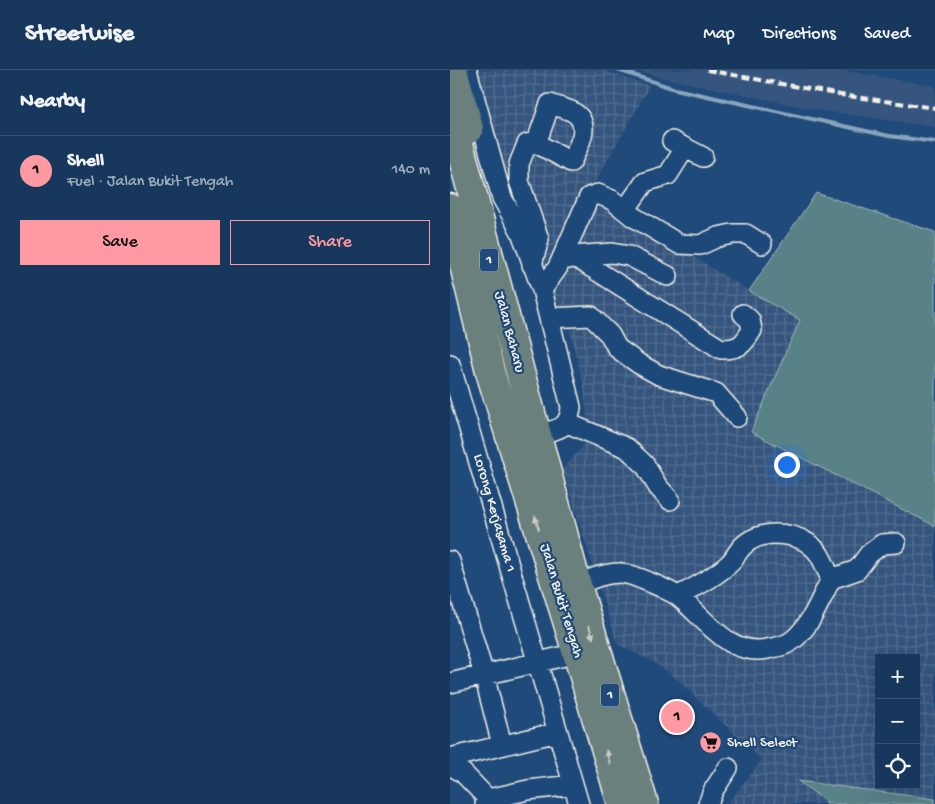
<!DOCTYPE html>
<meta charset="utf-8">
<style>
:root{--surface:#17385c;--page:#203f62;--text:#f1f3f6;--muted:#9eacbb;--line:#365272;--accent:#ff9aa2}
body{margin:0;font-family:"Gochi Hand",sans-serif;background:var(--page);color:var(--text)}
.controls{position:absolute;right:15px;bottom:15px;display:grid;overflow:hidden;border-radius:0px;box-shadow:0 5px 20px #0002}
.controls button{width:45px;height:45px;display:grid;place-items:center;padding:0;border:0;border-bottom:1px solid var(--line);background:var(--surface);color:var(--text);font:25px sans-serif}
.you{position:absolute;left:336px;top:394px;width:18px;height:18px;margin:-12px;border:4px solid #fff;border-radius:50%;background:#1a73e8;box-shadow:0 0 0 8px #1a73e833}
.badge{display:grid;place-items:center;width:32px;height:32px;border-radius:50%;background:var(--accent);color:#111;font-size:16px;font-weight:700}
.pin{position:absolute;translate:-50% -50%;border:2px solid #fff;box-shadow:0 1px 5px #0006}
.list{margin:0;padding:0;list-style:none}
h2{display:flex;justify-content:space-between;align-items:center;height:65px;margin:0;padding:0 20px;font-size:21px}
h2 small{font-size:16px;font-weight:400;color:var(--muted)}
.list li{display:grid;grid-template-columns:32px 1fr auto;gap:15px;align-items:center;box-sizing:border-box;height:70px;padding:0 20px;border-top:1px solid var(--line)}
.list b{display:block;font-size:19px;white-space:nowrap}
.list p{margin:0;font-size:16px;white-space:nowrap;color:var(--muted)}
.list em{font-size:16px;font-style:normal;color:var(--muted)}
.actions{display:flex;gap:10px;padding:15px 20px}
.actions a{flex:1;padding:11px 0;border:1px solid var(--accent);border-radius:0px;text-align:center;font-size:18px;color:var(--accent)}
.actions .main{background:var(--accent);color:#111}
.icon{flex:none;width:28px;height:28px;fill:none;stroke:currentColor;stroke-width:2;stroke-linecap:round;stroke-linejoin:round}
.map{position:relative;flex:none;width:485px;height:734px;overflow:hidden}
header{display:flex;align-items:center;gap:30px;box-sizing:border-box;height:70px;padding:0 25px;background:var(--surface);border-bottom:1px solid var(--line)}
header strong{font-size:24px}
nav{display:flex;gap:28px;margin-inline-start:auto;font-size:18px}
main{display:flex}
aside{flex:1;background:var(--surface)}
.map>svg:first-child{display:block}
.built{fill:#35557e}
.industrial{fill:url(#industrial-grid);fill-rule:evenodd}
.grass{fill:#588188;stroke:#a6b9b8}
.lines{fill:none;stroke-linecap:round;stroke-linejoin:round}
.stream{stroke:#89a5bc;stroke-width:4}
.minor-casing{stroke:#f4f1e8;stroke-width:22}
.highway-casing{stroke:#f4f1e8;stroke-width:31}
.minor{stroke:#1f4a7a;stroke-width:19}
.highway{stroke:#6a807c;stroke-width:28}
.rail{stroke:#f4f1e8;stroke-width:4;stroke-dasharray:8 4;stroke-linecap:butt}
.oneway{fill:#cbcfc8}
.labels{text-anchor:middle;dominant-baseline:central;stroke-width:4.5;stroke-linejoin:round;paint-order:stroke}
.shield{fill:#1f4a7a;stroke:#b4bfc7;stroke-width:1}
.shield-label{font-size:14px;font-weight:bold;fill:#f4f1e8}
.street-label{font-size:15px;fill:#f4f1e8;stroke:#1f4a7a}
.poi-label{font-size:15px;fill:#f4f1e8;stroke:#1f4a7a;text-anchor:start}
</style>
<header>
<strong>Streetwise</strong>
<nav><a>Map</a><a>Directions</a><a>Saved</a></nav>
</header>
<main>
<aside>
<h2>Nearby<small></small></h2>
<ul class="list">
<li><span class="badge">1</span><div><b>Shell</b><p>Fuel · Jalan Bukit Tengah</p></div><em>140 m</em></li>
</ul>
<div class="actions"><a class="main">Save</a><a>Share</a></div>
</aside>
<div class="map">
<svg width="485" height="734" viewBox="0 0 485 734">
<defs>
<pattern id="industrial-grid" width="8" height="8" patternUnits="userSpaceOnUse" patternTransform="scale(1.25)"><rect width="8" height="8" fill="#35557e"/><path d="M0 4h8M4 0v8" fill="none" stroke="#536e90"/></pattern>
</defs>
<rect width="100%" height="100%" fill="#1f4a7a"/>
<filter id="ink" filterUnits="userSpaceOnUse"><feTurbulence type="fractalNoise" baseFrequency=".02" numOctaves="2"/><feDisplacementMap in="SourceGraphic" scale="10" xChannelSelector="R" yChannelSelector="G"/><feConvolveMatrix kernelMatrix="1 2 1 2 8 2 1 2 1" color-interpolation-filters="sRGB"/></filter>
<g filter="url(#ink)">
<path class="built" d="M188 0H390L485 16V57L367 40 205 6Z"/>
<path class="industrial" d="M22 0H153L200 16 139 122 299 221 350 250 301 362 485 456V729L350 711 377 732 376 734H277L312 690 221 604 203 592 167 574 113 400 139 368 134 318 119 258 60 130ZM429 588H466V715H429Z"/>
<path class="grass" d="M366 123 485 162V456L301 362 350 250 299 221Z
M348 711 485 729V734H376L377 732Z"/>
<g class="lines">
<path class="stream" d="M168 0 225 19 439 66 485 72"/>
<defs>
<path id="minor" d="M17 0 52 128 71 162 92 220 121 337C119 361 105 360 86 364
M222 71 253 87
M175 140 195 112 218 105 235 78
M123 186 271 279C290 279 293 275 302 260L300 250 293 244
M119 189 123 186 162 183 179 186 218 206
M82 195 89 169 69 111V94L77 74 87 71 100 34C107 37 116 38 123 42 143 54 128 77 121 92L84 72
M92 220 108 197 139 127 148 124 162 130 182 146 229 174 250 175 268 167 282 164H296L312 174
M100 248 141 246 160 265 167 278 189 294 209 305 266 323 287 347
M0 294 129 734
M117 353 177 378 195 395 208 417 220 430
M0 491 34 605 52 675
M127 515C141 509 154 503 170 503 181 503 222 521 230 528 258 551 280 589 322 578 328 577 338 574 343 570 361 556 371 528 381 509L407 500 419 484 432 474 446 473
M228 526C246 517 265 507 280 493 285 488 288 480 294 475 314 457 354 462 369 484 374 492 377 501 381 509
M0 613 127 583
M0 688 108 662
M0 695 13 703 38 729
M35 734 38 729 78 720 123 715
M258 734 263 721 278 698"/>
<path id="highway" d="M3 0 19 59
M0 40 127 515 194 734
M0 138 41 305 127 583 172 734"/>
</defs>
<use href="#minor" class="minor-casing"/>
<use href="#highway" class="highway-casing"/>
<use href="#minor" class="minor"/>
<use href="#highway" class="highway"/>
<path class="rail" d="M257 0 391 25 485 38"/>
</g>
<defs><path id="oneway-solid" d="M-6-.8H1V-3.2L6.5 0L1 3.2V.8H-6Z" transform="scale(1.25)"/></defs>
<g class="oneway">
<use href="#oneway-solid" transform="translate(87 453) rotate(-107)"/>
<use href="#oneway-solid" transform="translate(141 562) rotate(73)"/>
<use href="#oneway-solid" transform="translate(158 687) rotate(-106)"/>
</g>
</g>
<defs>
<symbol id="supermarket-disc" viewBox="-11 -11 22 22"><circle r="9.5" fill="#ff9aa2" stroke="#1f4a7a"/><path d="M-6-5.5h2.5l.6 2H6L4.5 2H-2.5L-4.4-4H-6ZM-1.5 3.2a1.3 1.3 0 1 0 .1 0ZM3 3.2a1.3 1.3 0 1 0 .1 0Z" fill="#111"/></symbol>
</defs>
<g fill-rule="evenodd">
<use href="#supermarket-disc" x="248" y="660" width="25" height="25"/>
</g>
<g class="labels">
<g class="shield">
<rect x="30" y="178.5" width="18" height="23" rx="4"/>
<rect x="151" y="613.5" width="18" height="23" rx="4"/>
</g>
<g class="shield-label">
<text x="39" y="190">1</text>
<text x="160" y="625">1</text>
</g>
<g class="street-label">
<text transform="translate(59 262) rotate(75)">Jalan Baharu</text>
<text transform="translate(44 443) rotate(74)">Lorong Kerjasama 1</text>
<text transform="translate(111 531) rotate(73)">Jalan Bukit Tengah</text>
</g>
<g class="poi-label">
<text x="277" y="673">Shell Select</text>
</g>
</g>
</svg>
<div class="controls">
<button>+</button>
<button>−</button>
<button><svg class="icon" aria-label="locate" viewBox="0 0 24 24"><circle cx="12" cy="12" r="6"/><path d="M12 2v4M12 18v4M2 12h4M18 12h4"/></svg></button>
</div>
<div class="you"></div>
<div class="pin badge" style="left:227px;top:647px">1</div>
</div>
</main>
